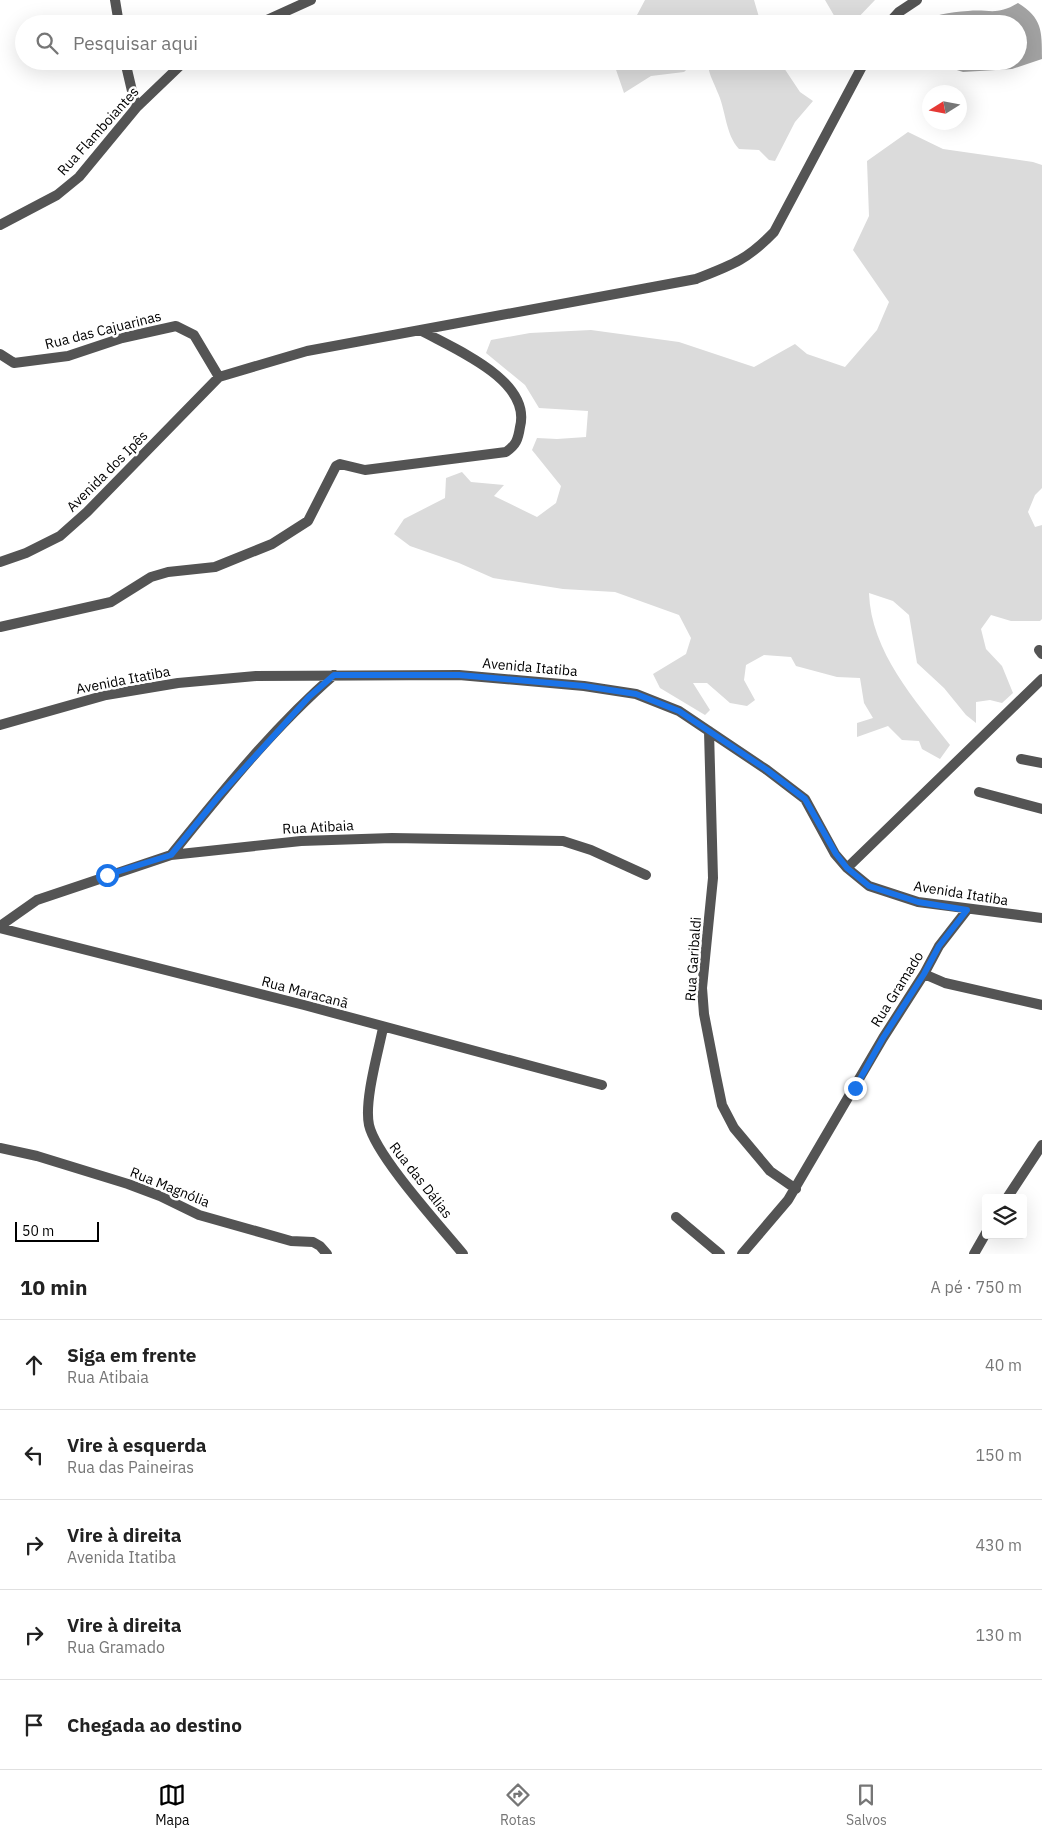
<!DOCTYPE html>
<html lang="pt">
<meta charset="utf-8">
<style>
:root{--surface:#fff;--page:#f2f2f2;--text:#222;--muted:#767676;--line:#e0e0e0;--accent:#000}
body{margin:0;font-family:"IBM Plex Sans",sans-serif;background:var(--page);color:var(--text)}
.controls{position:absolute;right:15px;bottom:15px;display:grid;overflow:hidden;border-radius:5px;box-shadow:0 5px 20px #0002}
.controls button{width:45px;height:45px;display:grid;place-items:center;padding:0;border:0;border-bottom:1px solid var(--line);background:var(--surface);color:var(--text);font:25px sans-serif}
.compass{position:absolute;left:922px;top:85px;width:45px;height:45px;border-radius:50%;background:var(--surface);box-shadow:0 5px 20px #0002;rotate:259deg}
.scale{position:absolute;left:15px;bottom:12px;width:84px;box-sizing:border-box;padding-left:5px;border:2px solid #000;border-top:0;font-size:14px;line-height:18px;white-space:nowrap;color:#000;-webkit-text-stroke:4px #fff;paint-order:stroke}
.stop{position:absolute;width:15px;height:15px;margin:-11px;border:4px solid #1a73e8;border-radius:50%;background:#fff}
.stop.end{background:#1a73e8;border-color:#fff;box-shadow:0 1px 5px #0008}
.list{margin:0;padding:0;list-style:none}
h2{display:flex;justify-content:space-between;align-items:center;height:65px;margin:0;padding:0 20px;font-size:21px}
h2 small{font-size:16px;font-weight:400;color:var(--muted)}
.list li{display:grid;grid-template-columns:32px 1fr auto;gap:15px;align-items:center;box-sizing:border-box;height:90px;padding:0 20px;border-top:1px solid var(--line)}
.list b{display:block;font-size:19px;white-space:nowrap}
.list p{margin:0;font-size:16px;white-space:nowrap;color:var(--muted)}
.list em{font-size:16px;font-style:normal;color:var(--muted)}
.icon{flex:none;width:28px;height:28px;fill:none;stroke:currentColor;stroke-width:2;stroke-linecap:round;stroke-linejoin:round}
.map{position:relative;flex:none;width:1042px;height:1254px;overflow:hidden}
.search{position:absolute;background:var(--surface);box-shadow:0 5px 20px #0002;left:15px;right:15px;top:15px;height:55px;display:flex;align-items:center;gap:12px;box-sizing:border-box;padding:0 18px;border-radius:28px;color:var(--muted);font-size:19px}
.sheet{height:515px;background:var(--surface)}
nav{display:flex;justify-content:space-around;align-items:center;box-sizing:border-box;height:70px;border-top:1px solid var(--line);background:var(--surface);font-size:14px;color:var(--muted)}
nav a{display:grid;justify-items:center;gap:2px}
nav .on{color:var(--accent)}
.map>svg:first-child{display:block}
.green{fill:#dbdbdb}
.water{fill:#a2a2a2}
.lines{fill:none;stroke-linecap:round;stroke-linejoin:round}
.minor{stroke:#545454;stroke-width:10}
.route{stroke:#1a73e8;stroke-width:6}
.labels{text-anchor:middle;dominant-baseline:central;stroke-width:5;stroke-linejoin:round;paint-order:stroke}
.street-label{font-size:14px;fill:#000;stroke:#fff}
</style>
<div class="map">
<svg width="1042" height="1254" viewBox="0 0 1042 1254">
<rect width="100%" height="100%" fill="#fff"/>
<path class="green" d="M645 0H754L761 24H626L637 15Z
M825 0H875L852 24H839Z
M613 61H695L684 72 651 76 624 93Z
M708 61H786L784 68 800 92 813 101 795 122 775 161 769 160 759 150 739 149C725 134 726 109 717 91 713 80 708 74 708 61Z
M908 132 943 149 1033 162 1042 165V488L1035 495 1028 512 1035 527 1042 525V619L1040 621H1011L991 615 981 629 986 649 1002 666 1013 693 1002 703 990 700 976 702V723L966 715 944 688 917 663 909 615 893 601 869 593C871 652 915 700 950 745L940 759 922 749 919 741 902 740 888 726 857 737V723L873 718 864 703 860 678 837 677 796 666 791 657 764 655 746 665 744 680 755 700 747 706 730 703 707 683H693L710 710 705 715 660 688 653 674 686 654 691 638 679 615 615 592 563 589 493 578 459 563 410 546 394 534 404 519 445 498 446 478 462 472 471 482 504 485 494 496 537 517 556 503 561 486 532 450 537 438 557 439 586 437 588 411 539 408 525 385 486 353 491 340 530 333 591 330 679 342 754 367 795 344 807 354 845 367 877 330 889 302 853 250 869 216 867 161Z"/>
<path class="water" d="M1018 3C1042 18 1042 30 1042 59L1012 69 963 72 929 61H1018V24H915C933 15 949 12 968 11 991 9 996 16 1018 3Z"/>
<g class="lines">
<path class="minor" d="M115 0 119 24
M258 24 311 0
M888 24 899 12 917 0
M125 61 136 108
M0 225 57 195 79 177 136 108 185 61
M0 354 14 363 68 356 122 338 176 326 194 335 219 377
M0 562 26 553 60 536 87 512 219 377 307 351 696 279C732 265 747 260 774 232L865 61
M0 627 111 602 151 577 168 572 215 567 272 544 308 521 336 466 340 464 365 470 506 452C516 445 518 440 520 427 532 380 454 349 420 330
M1039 650 1042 654
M0 725 106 695 178 683 256 676 459 675 584 686 636 694 679 711 767 770 805 799 835 854 847 868 869 886 918 902 1042 918
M709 731 713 878 702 988 704 1014 716 1076 722 1105 734 1128 770 1171 796 1189
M1021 759 1042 763
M979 792 1042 809
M171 855C222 792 273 728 334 675
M847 868 1042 679
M0 926 37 900 171 855 301 841 392 838 563 841 591 850 646 875
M0 928 304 1005 602 1085
M924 974 945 983 1042 1005
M383 1028C378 1053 364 1101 369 1125 376 1156 441 1227 463 1254
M0 1148 37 1156 128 1184 160 1196 199 1215 291 1241 313 1242 320 1246 327 1254
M1007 1198 1042 1145
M676 1217 720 1254
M742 1254 788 1200 883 1038 924 974 939 946 967 910
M974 1254 986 1233"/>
</g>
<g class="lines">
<path class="route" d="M107 875 171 855 219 796 309 697 334 675H459L584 686 636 694 679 711 767 770 805 799 836 854 847 868 869 886 918 902 967 910 939 946 924 974 883 1038 855 1088"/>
</g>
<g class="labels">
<g class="street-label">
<text transform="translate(98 131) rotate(-48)">Rua Flamboiantes</text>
<text transform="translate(103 330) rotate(-14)">Rua das Cajuarinas</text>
<text transform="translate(107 471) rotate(-45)">Avenida dos Ipês</text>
<text transform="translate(530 667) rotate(5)">Avenida Itatiba</text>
<text transform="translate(123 680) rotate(-11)">Avenida Itatiba</text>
<text transform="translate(318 827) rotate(-3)">Rua Atibaia</text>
<text transform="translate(961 893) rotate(9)">Avenida Itatiba</text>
<text transform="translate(693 959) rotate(-86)">Rua Garibaldi</text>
<text transform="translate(897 989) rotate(-58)">Rua Gramado</text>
<text transform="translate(305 992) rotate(15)">Rua Maracanã</text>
<text transform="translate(421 1180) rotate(52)">Rua das Dálias</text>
<text transform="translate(170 1187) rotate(22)">Rua Magnólia</text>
</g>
</g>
</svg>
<div class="controls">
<button><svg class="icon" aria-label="layers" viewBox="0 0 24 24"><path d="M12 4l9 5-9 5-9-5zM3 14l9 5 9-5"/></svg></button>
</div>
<svg class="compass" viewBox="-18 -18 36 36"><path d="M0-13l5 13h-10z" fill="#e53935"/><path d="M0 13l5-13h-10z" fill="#767676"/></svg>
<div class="scale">50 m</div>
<div class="stop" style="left:107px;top:875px"></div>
<div class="stop end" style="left:855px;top:1088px"></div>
<div class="search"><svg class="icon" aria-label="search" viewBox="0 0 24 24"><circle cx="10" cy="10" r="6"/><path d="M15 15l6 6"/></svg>Pesquisar aqui</div>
</div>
<section class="sheet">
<h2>10 min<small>A pé · 750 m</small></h2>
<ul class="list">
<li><svg class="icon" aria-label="ahead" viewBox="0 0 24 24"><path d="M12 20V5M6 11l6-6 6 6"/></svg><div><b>Siga em frente</b><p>Rua Atibaia</p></div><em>40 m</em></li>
<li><svg class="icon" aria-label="left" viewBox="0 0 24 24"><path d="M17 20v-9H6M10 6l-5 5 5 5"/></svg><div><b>Vire à esquerda</b><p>Rua das Paineiras</p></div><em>150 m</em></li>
<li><svg class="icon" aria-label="right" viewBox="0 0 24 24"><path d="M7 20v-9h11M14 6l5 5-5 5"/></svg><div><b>Vire à direita</b><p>Avenida Itatiba</p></div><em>430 m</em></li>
<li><svg class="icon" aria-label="right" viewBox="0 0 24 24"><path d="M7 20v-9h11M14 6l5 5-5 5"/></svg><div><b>Vire à direita</b><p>Rua Gramado</p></div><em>130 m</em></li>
<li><svg class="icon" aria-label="arrive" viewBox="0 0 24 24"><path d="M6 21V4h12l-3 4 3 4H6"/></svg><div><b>Chegada ao destino</b></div></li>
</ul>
</section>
<nav>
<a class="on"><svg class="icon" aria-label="map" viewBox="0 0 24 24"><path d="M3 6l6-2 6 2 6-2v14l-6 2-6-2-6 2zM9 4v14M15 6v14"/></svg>Mapa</a>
<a><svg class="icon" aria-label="directions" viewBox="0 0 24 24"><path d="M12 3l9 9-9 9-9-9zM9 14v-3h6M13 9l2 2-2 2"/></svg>Rotas</a>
<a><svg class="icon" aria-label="saved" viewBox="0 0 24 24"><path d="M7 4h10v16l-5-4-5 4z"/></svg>Salvos</a>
</nav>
